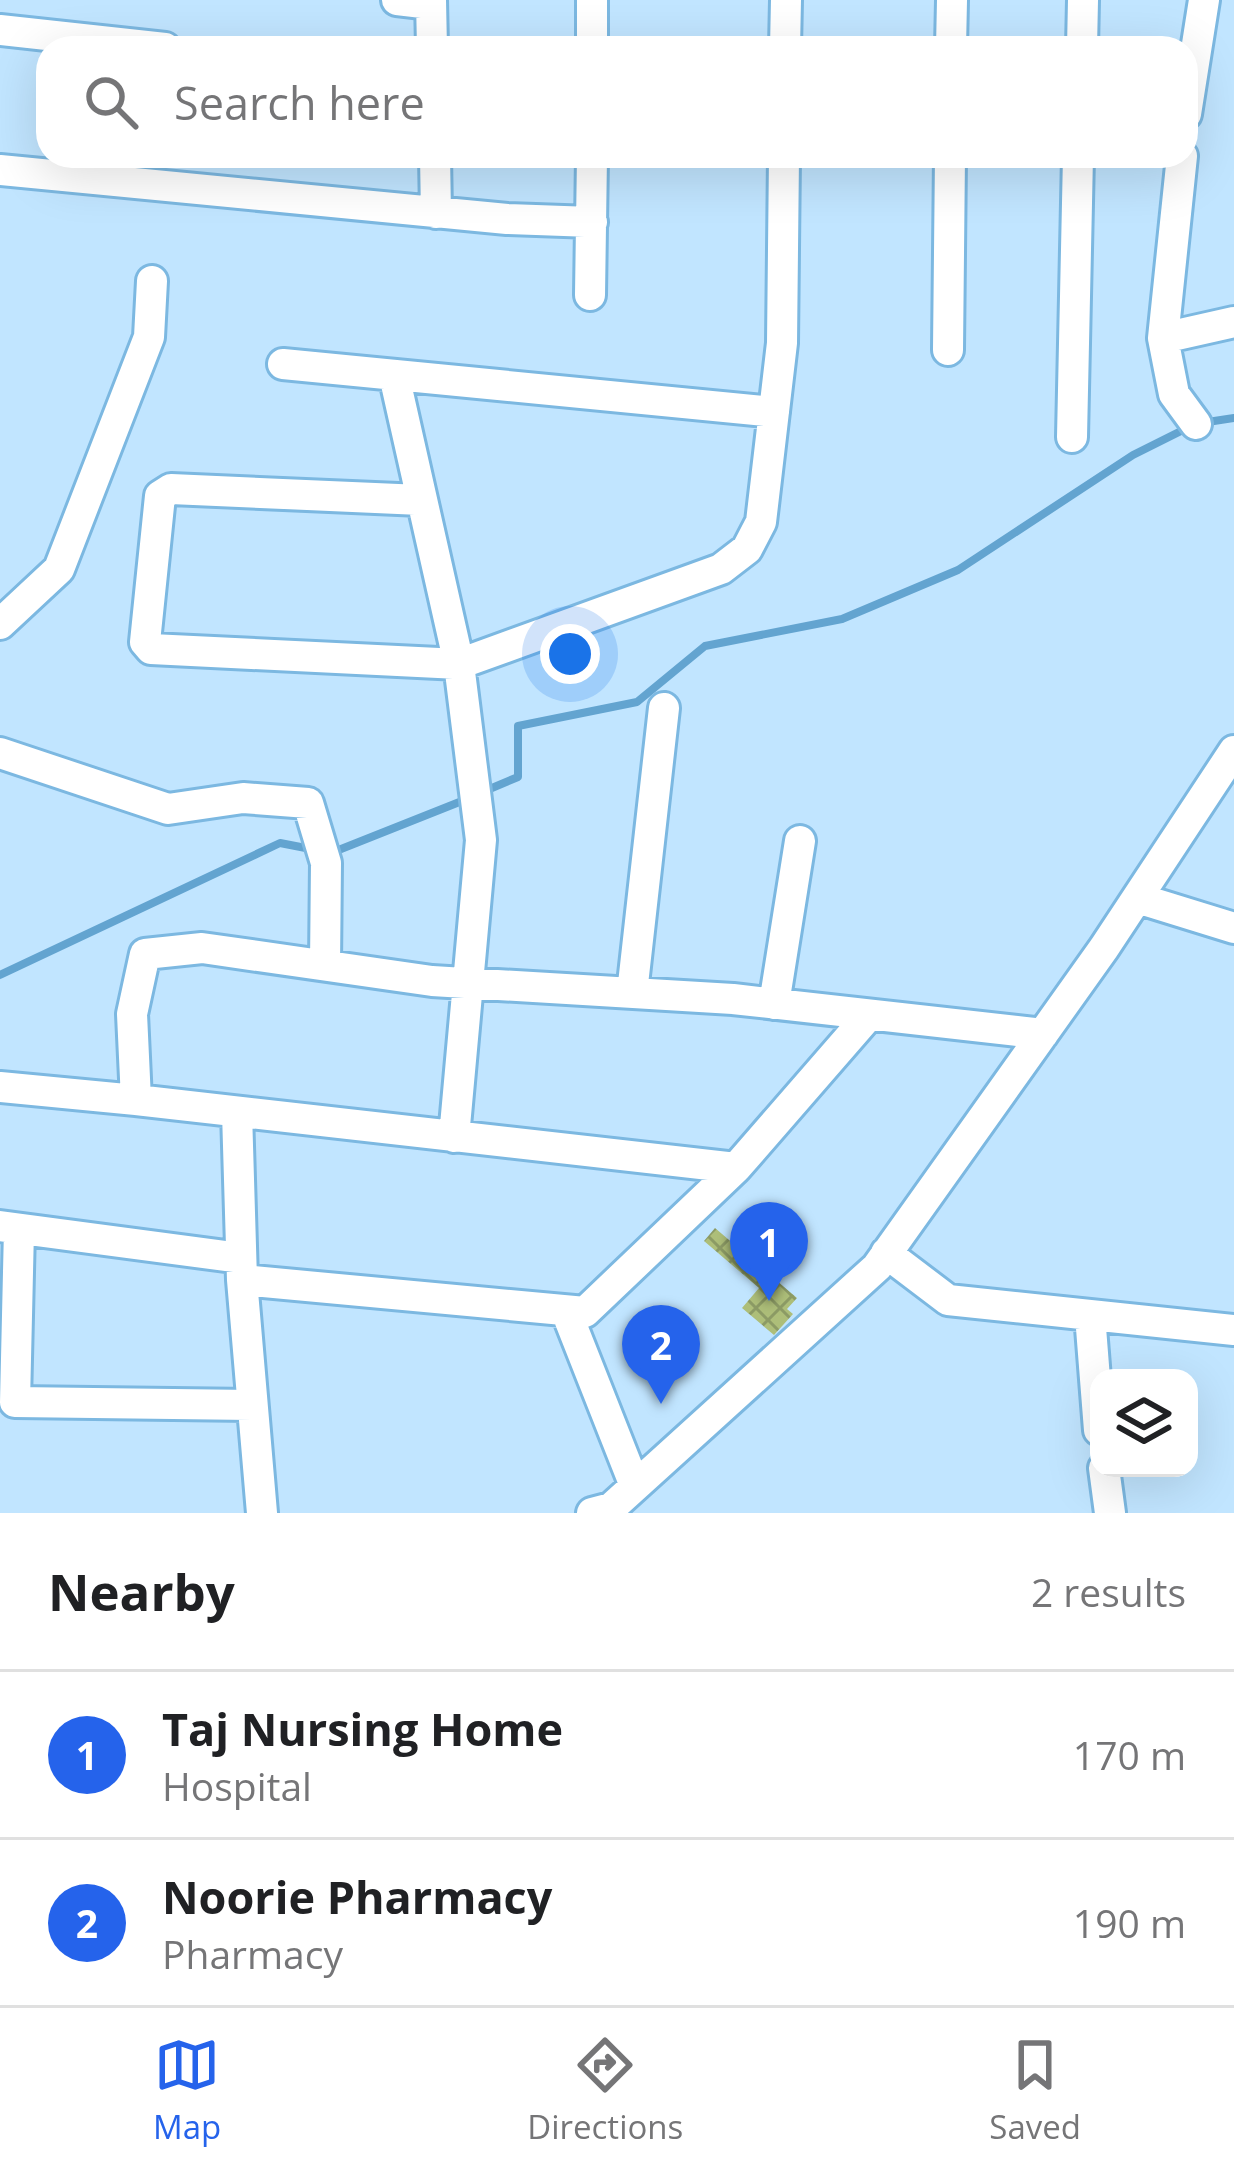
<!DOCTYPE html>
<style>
:root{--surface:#fff;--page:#f2f2f2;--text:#202124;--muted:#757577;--line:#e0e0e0;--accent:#2563eb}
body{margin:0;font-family:"Open Sans",sans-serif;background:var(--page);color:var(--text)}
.controls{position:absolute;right:36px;bottom:36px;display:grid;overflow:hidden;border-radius:24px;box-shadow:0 12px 48px #0002}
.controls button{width:108px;height:108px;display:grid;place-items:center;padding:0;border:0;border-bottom:3px solid var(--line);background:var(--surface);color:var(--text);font:60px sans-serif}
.you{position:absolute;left:570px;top:654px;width:42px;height:42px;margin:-30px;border:9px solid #fff;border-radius:50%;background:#1a73e8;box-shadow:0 0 0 18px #1a73e833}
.badge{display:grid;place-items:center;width:78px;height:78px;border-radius:50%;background:var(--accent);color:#fff;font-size:39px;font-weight:700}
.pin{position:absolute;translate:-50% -99px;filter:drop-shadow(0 3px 6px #0008)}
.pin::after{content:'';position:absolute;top:63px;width:42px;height:36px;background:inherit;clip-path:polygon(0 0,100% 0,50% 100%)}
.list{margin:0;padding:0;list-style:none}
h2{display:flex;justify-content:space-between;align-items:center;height:156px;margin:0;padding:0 48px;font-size:51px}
h2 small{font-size:39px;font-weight:400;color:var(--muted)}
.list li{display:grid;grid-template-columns:78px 1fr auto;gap:36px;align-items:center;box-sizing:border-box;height:168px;padding:0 48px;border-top:3px solid var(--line)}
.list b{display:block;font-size:45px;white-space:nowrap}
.list p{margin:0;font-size:39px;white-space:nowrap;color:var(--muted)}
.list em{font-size:39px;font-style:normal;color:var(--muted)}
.icon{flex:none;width:66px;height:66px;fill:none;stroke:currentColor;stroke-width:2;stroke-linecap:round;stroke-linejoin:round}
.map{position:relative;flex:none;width:1234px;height:1513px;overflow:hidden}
.search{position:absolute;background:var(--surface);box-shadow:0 12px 48px #0002;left:36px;right:36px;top:36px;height:132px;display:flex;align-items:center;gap:30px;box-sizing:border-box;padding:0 42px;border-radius:36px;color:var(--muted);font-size:45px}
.sheet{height:492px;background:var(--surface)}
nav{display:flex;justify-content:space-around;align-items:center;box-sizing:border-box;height:168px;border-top:3px solid var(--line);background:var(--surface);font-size:33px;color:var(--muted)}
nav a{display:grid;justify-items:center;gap:6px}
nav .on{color:var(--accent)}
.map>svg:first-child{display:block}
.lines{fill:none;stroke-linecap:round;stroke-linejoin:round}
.stream{stroke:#63a4d0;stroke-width:8}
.building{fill:url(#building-cross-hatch)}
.minor-casing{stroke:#7cb8e1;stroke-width:36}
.minor{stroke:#fff;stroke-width:30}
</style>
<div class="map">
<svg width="1234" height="1513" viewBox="0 0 1234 1513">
<defs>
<pattern id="building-cross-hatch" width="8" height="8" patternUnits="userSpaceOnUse" patternTransform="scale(3)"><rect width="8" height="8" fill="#adbe79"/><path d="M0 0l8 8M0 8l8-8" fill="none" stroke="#8c9b65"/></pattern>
</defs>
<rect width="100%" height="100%" fill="#c1e5ff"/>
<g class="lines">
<path class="stream" d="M1201 423 1234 418
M480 793 518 777V726L637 702 705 646 842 619 958 570 1133 455 1187 428
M331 853 467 799
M0 975 280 843 316 850"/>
</g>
<path class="building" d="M715 1228 797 1298 787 1309 793 1314 774 1335 742 1308 759 1288 704 1241Z"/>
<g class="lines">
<defs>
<path id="minor" d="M397 0 431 4
M431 0 432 48
M592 0V48
M0 30 165 48
M785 48 786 0
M951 48 952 0
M1082 48 1083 0
M1186 114 1204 0
M435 156 436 213
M1182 156 1163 338 1234 322
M0 170 507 219 592 222
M590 295 592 156
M1163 338 1174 394 1196 424
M948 350 950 156
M283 364 774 412
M394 375 459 664 151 649 145 642 160 496 171 489 421 500
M1072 437 1078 156
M0 624 59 569 149 337 152 281
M0 753 168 809 243 798 308 803 326 863 325 965
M1137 898 1234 928
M632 993 664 708
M774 1004 800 841
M869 1015 736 1168 136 1100 132 1014 145 954 202 948 432 981 733 999C837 1011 940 1022 1043 1034
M0 1087 136 1100
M237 1112 242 1280 585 1312 736 1168
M454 1137 481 840 459 664 721 569 747 549 761 522 782 343 784 156
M0 1226 241 1258
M19 1229 15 1402 252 1405
M886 1253 948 1300 1234 1330
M242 1280 262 1513
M566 1311 635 1486
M1090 1315 1099 1430
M1104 1468 1110 1513
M592 1513 611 1508 877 1267 1104 948 1234 751"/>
</defs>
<use href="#minor" class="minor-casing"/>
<use href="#minor" class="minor"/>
</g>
</svg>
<div class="controls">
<button><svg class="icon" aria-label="layers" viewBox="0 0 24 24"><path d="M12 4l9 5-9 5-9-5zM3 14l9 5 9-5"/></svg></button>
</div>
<div class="you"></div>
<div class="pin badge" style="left:769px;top:1301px">1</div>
<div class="pin badge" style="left:661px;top:1404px">2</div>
<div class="search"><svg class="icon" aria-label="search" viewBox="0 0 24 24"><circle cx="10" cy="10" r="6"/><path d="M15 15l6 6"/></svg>Search here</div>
</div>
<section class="sheet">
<h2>Nearby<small>2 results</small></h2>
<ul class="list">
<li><span class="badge">1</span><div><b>Taj Nursing Home</b><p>Hospital</p></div><em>170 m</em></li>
<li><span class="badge">2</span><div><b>Noorie Pharmacy</b><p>Pharmacy</p></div><em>190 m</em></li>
</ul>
</section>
<nav>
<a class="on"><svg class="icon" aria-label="map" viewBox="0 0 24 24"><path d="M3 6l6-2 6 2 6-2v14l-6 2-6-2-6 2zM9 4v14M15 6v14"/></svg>Map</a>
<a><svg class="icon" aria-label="directions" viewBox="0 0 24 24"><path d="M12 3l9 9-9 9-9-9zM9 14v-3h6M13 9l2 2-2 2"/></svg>Directions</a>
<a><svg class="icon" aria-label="saved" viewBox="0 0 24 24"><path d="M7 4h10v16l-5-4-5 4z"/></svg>Saved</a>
</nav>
